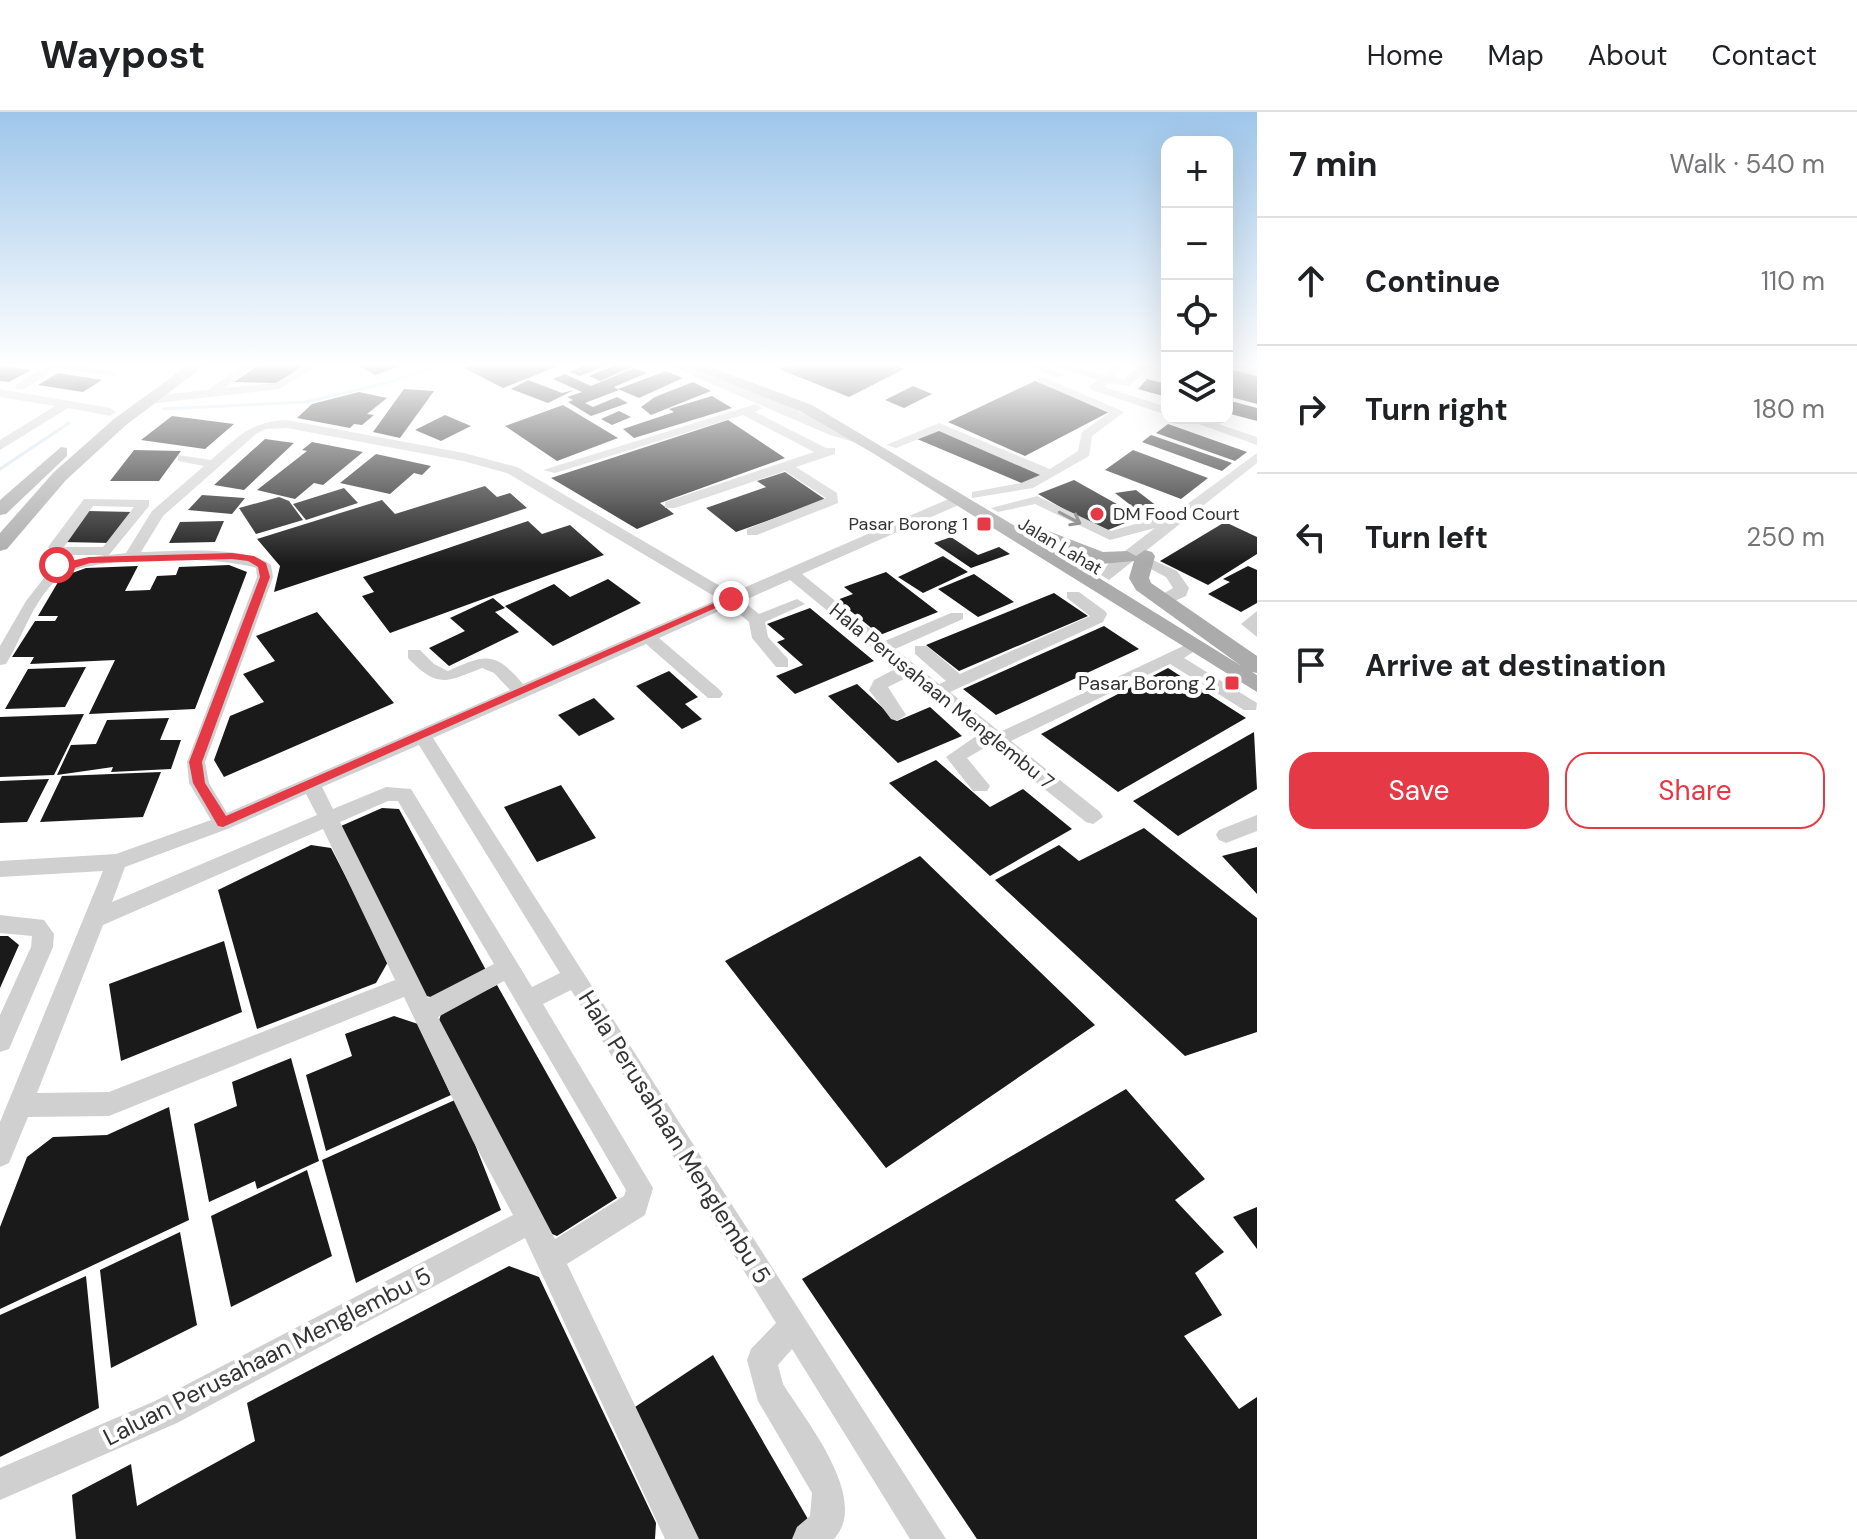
<!DOCTYPE html>
<meta charset="utf-8">
<style>
:root{--surface:#fff;--page:#f2f2f2;--text:#202124;--muted:#757577;--line:#e0e0e0;--accent:#e63946}
body{margin:0;font-family:"DM Sans",sans-serif;background:var(--page);color:var(--text)}
.controls{position:absolute;right:24px;top:24px;display:grid;overflow:hidden;border-radius:16px;box-shadow:0 8px 32px #0002}
.controls button{width:72px;height:72px;display:grid;place-items:center;padding:0;border:0;border-bottom:2px solid var(--line);background:var(--surface);color:var(--text);font:40px sans-serif}
.stop{position:absolute;width:24px;height:24px;margin:-18px;border:6px solid #e63946;border-radius:50%;background:#fff}
.stop.end{background:#e63946;border-color:#fff;box-shadow:0 2px 8px #0008}
.list{margin:0;padding:0;list-style:none}
h2{display:flex;justify-content:space-between;align-items:center;height:104px;margin:0;padding:0 32px;font-size:34px}
h2 small{font-size:26px;font-weight:400;color:var(--muted)}
.list li{display:grid;grid-template-columns:52px 1fr auto;gap:24px;align-items:center;box-sizing:border-box;height:128px;padding:0 32px;border-top:2px solid var(--line)}
.list b{display:block;font-size:30px;white-space:nowrap}
.list em{font-size:26px;font-style:normal;color:var(--muted)}
.actions{display:flex;gap:16px;padding:24px 32px}
.actions a{flex:1;padding:18px 0;border:2px solid var(--accent);border-radius:24px;text-align:center;font-size:28px;color:var(--accent)}
.actions .main{background:var(--accent);color:#fff}
.icon{flex:none;width:44px;height:44px;fill:none;stroke:currentColor;stroke-width:2;stroke-linecap:round;stroke-linejoin:round}
.map{position:relative;flex:none;width:1257px;height:1427px;overflow:hidden}
header{display:flex;align-items:center;gap:48px;box-sizing:border-box;height:112px;padding:0 40px;background:var(--surface);border-bottom:2px solid var(--line)}
header strong{font-size:38px}
nav{display:flex;gap:44px;margin-inline-start:auto;font-size:28px}
main{display:flex}
aside{flex:1;background:var(--surface)}
.map>svg:first-child{display:block}
.lines{fill:none;stroke-linecap:round;stroke-linejoin:round}
.stream{stroke:#cfe2ee;stroke-width:3}
.building{fill:#1a1a1a}
.minor{fill:#d0d0d0;fill-rule:evenodd}
.major{fill:#ababab;fill-rule:evenodd}
.oneway{stroke:#7a7a7a}
.route{fill:#e63946}
.poi-dot{fill:#e63946;stroke:#fff;stroke-width:3}
.labels{text-anchor:middle;dominant-baseline:central;stroke-width:8;stroke-linejoin:round;paint-order:stroke}
.far-poi-label{font-size:18px;fill:#333;stroke:#fff;text-anchor:start}
.far-street-label{font-size:18px;fill:#333;stroke:#fff}
.poi-label{font-size:20px;fill:#333;stroke:#fff;text-anchor:end}
.street-label{font-size:20px;fill:#333;stroke:#fff}
.near-street-label{font-size:24px;fill:#333;stroke:#fff}
</style>
<header>
<strong>Waypost</strong>
<nav><a>Home</a><a>Map</a><a>About</a><a>Contact</a></nav>
</header>
<main>
<div class="map">
<svg width="1257" height="1427" viewBox="0 0 1257 1427">
<rect width="100%" height="100%" fill="#fff"/>
<g class="lines">
<path class="stream" d="M163 297 306 290 387 271 446 251
M0 357 69 311"/>
</g>
<path class="building" d="M262 251H306L280 271 234 270Z
M362 251H407V252L375 263 357 253Z
M478 251H566L503 276 464 256Z
M590 251H611L580 264 570 260Z
M620 251 635 254 600 269 589 264Z
M792 251H889L904 257 849 285 779 257Z
M5 254 31 258 9 270 0 269V256Z
M634 256 647 261 614 275 619 278 585 291 593 295 617 285 628 291 591 304 568 290 573 288 567 285 582 280 553 267 565 262 591 274Z
M1227 256 1257 264V292L1227 284Z
M666 259 683 266 639 286 618 277Z
M58 261 102 268 83 280 38 273Z
M1147 267 1167 272V285L1138 277Z
M528 268 562 281 574 278 548 291 511 277Z
M1035 269 1111 299 1025 344 948 310Z
M693 270 711 279 651 303 641 295 655 285Z
M913 274 932 282 904 296 885 288Z
M404 277 434 279 400 326 373 320Z
M359 280 387 286 367 302 374 303 362 313 354 312 350 316 297 306 312 292Z
M712 284 732 296 634 326 623 317 674 300 669 297Z
M1227 288 1257 296V309L1227 301Z
M563 293 618 326 557 349 505 314Z
M619 299 631 305 612 313 601 307Z
M445 303 471 314 441 329 415 318Z
M172 304 234 312 205 337 141 328Z
M728 308 785 346 660 391 674 402 637 417 551 366Z
M1168 312 1247 340 1235 349 1156 321Z
M940 316 1043 362 1024 372 917 327Z
M1151 323 1232 351 1222 359 1142 330Z
M265 327 294 331 244 378 214 373Z
M312 330 363 340 323 373 314 371 295 387 257 378 307 339 302 338Z
M134 338 181 339 159 369H110Z
M1133 338 1208 366 1181 387 1105 358Z
M376 342 431 354 422 363 414 361 390 382 340 371Z
M785 360 826 388 736 420 706 396 766 375 757 369Z
M1074 368 1140 405 1103 420 1038 382Z
M485 374 497 385 510 381 527 396 274 480 280 454 257 427 382 388 395 402Z
M344 376 358 391 306 408 293 392Z
M1136 378 1166 401 1146 405 1115 381Z
M202 383 245 386 232 402 188 398Z
M279 385 289 389 303 408 256 422 239 396Z
M88 399 133 400 111 431 63 430Z
M224 409 215 430 169 431 180 410Z
M528 409 542 422 570 413 604 443 390 521 362 484 374 480 363 465Z
M1225 410 1257 425V442L1208 473 1160 449Z
M951 425 978 443 999 435 1010 442 971 456 934 431Z
M943 444 968 460 923 481 898 465Z
M229 453 247 460 195 597 89 602 115 548 30 552 34 545H12L35 509H55L58 504H38L61 465 86 456 138 454 125 479 150 478 157 464 176 463 179 455Z
M1248 454 1257 458V491L1241 500 1208 482 1230 470 1223 467Z
M886 460 938 500 880 523 837 488 853 482 844 475Z
M974 462 1014 490 978 505 938 477Z
M608 467 641 491 553 534 505 494 554 472 570 485Z
M1054 481 1088 504 959 559 926 533Z
M493 486 505 496 495 500 519 520 449 554 429 536 465 519 450 506Z
M810 496 874 549 795 582 776 564 803 553 777 530 785 527 767 512Z
M317 500 394 591 224 665 214 648 230 604 264 590 243 562 275 549 256 524Z
M1104 514 1139 537 996 603 963 577Z
M86 555 65 595 5 597 28 557Z
M1168 556 1246 606 1118 680 1041 622Z
M669 559 698 585 685 592 702 607 682 617 636 574Z
M857 572 897 609 930 595 962 624 898 651 828 584Z
M594 586 615 607 579 624 558 603Z
M84 602 54 663 0 665V605Z
M169 606 160 628H181L171 657 111 660 113 655 57 663 71 633 96 632 107 608Z
M1254 620 1257 677 1178 724 1133 689Z
M936 648 990 695 1023 677 1072 717 990 764 889 671Z
M161 660 143 705 40 710 62 664Z
M49 667 27 710 0 711V669Z
M561 673 596 726 537 750 504 695Z
M382 696 399 697 487 860 435 886 422 883 341 714Z
M1144 716 1257 806V920L1185 944 995 768 1059 733 1079 749Z
M311 733 331 736 389 848 376 871 257 917 218 778Z
M1257 735V782L1222 744Z
M920 744 1095 913 886 1056 725 849Z
M0 824H8L19 833 0 876Z
M224 829 242 900 121 949 109 872Z
M497 873 617 1086 557 1124 542 1118 438 912 442 899Z
M394 904 418 912 451 983 326 1039 306 963 352 944 345 922Z
M291 946 319 1049 257 1077 255 1069 209 1090 194 1012 237 994 232 970Z
M1126 977 1205 1067 1175 1088 1224 1140 1195 1161 1222 1203 1184 1224 1239 1297 1257 1285V1427H977L802 1167Z
M457 987 501 1098 356 1171 322 1048Z
M169 995 189 1108 0 1197V1115L27 1045 53 1025 107 1023Z
M307 1058 332 1144 231 1195 211 1104Z
M1257 1095V1137L1233 1105Z
M180 1120 197 1213 111 1256 100 1158Z
M509 1154 539 1165 656 1411 655 1427H76L72 1383 131 1352 137 1394 255 1329 247 1291Z
M86 1164 99 1296 0 1345V1203Z
M713 1243 812 1414 796 1427H695L632 1297Z"/>
<g class="lines">
<path class="minor" d="M0 251H9L0 256Z
M42 251H69L117 261 111 264 58 256 24 277H16V273L46 254Z
M246 251H259L224 276 276 271 308 251H321L279 277 149 292 143 288 149 284 208 278Z
M663 251H679L788 289 797 288 803 296 798 299 870 329 864 333 830 323Z
M1021 251H1037L1066 263 1056 265Z
M1061 251 1103 263 1115 251H1127L1114 265 1123 268 1142 251H1154L1129 274 1108 271 1104 275 1167 295V303L1092 278 1088 275 1098 268 1053 254Z
M1227 251 1257 257V263L1227 256Z
M1038 266H1046L1124 300 1092 324 1089 344 1033 376 972 386V380L1021 371 1040 363 939 319 896 336 886 333 939 311 1050 357 1078 339 1082 320 1109 301 1038 270Z
M0 277 110 296 116 300 110 304 68 296 0 338V328L55 294 0 285Z
M756 292 762 296 755 300 826 336H835V342L796 355 837 381 838 391 757 423H747V417L826 386 785 359 675 396H665V390L814 340 743 303 555 361 543 358Z
M1182 306H1200L1257 325V333Z
M287 308 464 341 517 355 732 481 953 385H963V391L802 462 885 529 951 501H963V507L895 537 939 572 946 569 915 542V534H927L960 562 1090 504 1067 486V480H1079L1105 499 1107 502 1103 510 950 580 1000 620 1194 529 1202 534 1184 546 1257 591 1256 598H1244L1170 552 1011 629 1100 700 1103 705 1093 712 1086 710 989 633 967 646 990 674 987 679H973L946 645 979 622 908 565 888 575 906 603 897 609 891 607 869 578 874 568 897 556 790 468 743 489 759 502 797 487 805 492 765 510 768 525 788 547V555H776L752 526 749 510 730 494 659 526 720 578 723 582 720 586H708L646 532 433 626 946 1427H910L792 1237 778 1253 783 1272C805 1308 871 1387 834 1427H792L797 1415 810 1404 812 1381 758 1289 747 1248 751 1237 776 1211 571 878 543 892 653 1076 645 1103 567 1152 699 1427H665L525 1126 177 1311 0 1388V1356L155 1289 513 1103 473 1029 404 885 109 1004 28 1005 9 1051 0 1055V1010L103 759 0 765V749L116 742 211 708 189 671 187 650 257 465 256 456C220 444 92 443 62 464 35 482 23 525 6 552L0 553V534L26 489 51 457 47 446 52 440 48 435 84 387 149 388V394L109 443 126 441 152 399 204 354 178 349V343L211 348C239 324 249 310 287 308ZM287 316 463 349 507 361 719 487 523 572C495 539 486 542 448 559L434 552 420 538H408V546C438 577 446 570 482 556L494 561 510 578 227 701 209 671 205 650 273 465 271 453C247 433 172 439 141 440L163 404 257 321 266 317ZM93 394 134 395 103 435H64ZM64 443H104L64 452ZM419 633 560 861 532 875 411 677 386 675 333 697 322 675ZM306 682 317 703 112 790 125 755 230 716ZM388 689H398L494 852 428 886 340 710ZM323 717 395 868 109 980 37 981 103 813ZM504 869 626 1078 624 1084 555 1127 438 905Z
M1257 341V351L1109 468 1101 463 1108 452 1155 416 1110 428 1035 392 998 400 991 396 1037 384 1111 419 1149 408 1167 407Z
M1146 445 1177 459 1189 476 1186 484 1168 492H1156V486L1173 476 1166 465 1141 452 1139 449Z
M1257 499V525L1241 512Z
M1257 703V719L1226 731 1219 728 1216 723 1219 718Z
M0 803 44 808 54 822 53 835 9 937 0 940V903L31 835 32 824 0 821Z"/>
<path class="major" d="M191 251H208L126 313 66 368 7 437 0 439V421L54 360 114 307Z
M679 251H700L812 293 1030 423 1031 417 1038 415 1103 440 1127 439 1136 444 1145 438 1152 440 1155 444 1149 466 1151 471 1257 544V561L1252 560 1257 563V580L871 340 800 299ZM1036 427 1101 452 1134 449 1129 466 1136 478 1240 553Z
M61 335 67 336V344L6 402 0 403V388Z"/>
</g>
<defs><path id="oneway-shaft" d="M-6 0H5M1.5-3L5.5 0L1.5 3" fill="none" stroke-width="1.6" stroke-linecap="round" stroke-linejoin="round" transform="scale(2)"/></defs>
<use class="oneway" href="#oneway-shaft" transform="translate(1070 406) rotate(28)"/>
<linearGradient id="sky" x2="0" y2="1"><stop stop-color="#9ec6ea"/><stop offset="0.56" stop-color="#fff"/><stop offset="1" stop-color="#fff" stop-opacity="0"/></linearGradient>
<rect width="1257" height="451" fill="url(#sky)"/>
<path class="route" d="M232 441 254 444 266 451 270 465 202 650 205 671 226 704 728 485 736 487 223 715 218 714 193 671 189 650 260 465 258 455 248 449 232 447 90 451 59 461 52 453 89 445Z"/>
<g class="poi-dot">
<circle cx="1097" cy="402" r="8"/>
<rect x="976" y="404" width="16" height="16" rx="4"/>
<rect x="1224" y="563" width="16" height="16" rx="4"/>
</g>
<g class="labels">
<g class="far-poi-label">
<text x="1113" y="402">DM Food Court</text>
<text x="968" y="412" text-anchor="end">Pasar Borong 1</text>
</g>
<g class="far-street-label">
<text transform="translate(1060 434) rotate(31)">Jalan Lahat</text>
</g>
<g class="poi-label">
<text x="1216" y="571">Pasar Borong 2</text>
</g>
<g class="street-label">
<text transform="translate(942 584) rotate(39)">Hala Perusahaan Menglembu 7</text>
</g>
<g class="near-street-label">
<text transform="translate(675 1025) rotate(58)">Hala Perusahaan Menglembu 5</text>
<text transform="translate(267 1244) rotate(-27)">Laluan Perusahaan Menglembu 5</text>
</g>
</g>
</svg>
<div class="controls">
<button>+</button>
<button>−</button>
<button><svg class="icon" aria-label="locate" viewBox="0 0 24 24"><circle cx="12" cy="12" r="6"/><path d="M12 2v4M12 18v4M2 12h4M18 12h4"/></svg></button>
<button><svg class="icon" aria-label="layers" viewBox="0 0 24 24"><path d="M12 4l9 5-9 5-9-5zM3 14l9 5 9-5"/></svg></button>
</div>
<div class="stop" style="left:57px;top:453px"></div>
<div class="stop end" style="left:731px;top:487px"></div>
</div>
<aside>
<h2>7 min<small>Walk · 540 m</small></h2>
<ul class="list">
<li><svg class="icon" aria-label="ahead" viewBox="0 0 24 24"><path d="M12 20V5M6 11l6-6 6 6"/></svg><div><b>Continue</b></div><em>110 m</em></li>
<li><svg class="icon" aria-label="right" viewBox="0 0 24 24"><path d="M7 20v-9h11M14 6l5 5-5 5"/></svg><div><b>Turn right</b></div><em>180 m</em></li>
<li><svg class="icon" aria-label="left" viewBox="0 0 24 24"><path d="M17 20v-9H6M10 6l-5 5 5 5"/></svg><div><b>Turn left</b></div><em>250 m</em></li>
<li><svg class="icon" aria-label="arrive" viewBox="0 0 24 24"><path d="M6 21V4h12l-3 4 3 4H6"/></svg><div><b>Arrive at destination</b></div></li>
</ul>
<div class="actions"><a class="main">Save</a><a>Share</a></div>
</aside>
</main>
